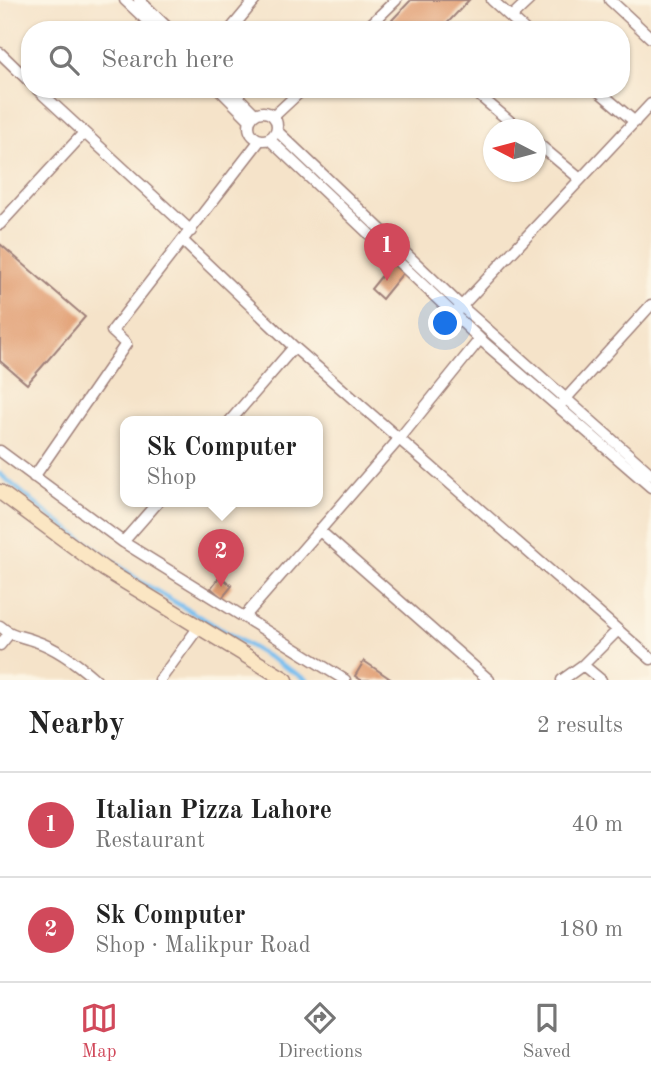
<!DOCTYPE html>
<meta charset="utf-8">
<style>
:root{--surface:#fff;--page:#f6f6f6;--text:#222;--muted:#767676;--line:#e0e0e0;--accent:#d1495b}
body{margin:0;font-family:"Old Standard TT",serif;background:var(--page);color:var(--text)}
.compass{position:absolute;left:483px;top:119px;width:63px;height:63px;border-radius:50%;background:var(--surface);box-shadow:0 2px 5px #0004;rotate:276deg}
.you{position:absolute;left:446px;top:324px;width:24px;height:24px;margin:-18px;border:5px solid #fff;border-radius:50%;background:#1a73e8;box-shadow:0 0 0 10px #1a73e833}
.badge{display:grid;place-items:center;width:46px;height:46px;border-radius:50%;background:var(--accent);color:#fff;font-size:23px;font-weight:700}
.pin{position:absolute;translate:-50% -58px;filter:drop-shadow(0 2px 4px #0008)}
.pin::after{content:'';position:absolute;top:37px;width:24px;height:21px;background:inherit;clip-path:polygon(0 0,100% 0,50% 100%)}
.popup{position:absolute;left:120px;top:416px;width:203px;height:91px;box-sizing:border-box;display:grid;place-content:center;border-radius:14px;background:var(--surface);filter:drop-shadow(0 2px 5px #0005);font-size:23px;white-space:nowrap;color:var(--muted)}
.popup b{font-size:26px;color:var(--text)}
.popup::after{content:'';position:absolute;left:50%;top:100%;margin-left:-14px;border:14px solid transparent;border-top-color:var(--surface)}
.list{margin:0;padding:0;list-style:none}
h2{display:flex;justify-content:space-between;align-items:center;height:91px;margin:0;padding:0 28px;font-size:30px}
h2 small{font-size:23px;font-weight:400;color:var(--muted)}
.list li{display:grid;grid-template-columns:46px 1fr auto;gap:21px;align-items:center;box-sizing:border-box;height:105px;padding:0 28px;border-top:2px solid var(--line)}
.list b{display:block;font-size:26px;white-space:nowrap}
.list p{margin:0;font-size:23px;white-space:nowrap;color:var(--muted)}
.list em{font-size:23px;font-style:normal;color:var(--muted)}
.icon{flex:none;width:38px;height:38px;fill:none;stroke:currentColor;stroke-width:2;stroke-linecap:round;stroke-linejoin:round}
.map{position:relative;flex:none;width:651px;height:680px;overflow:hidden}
.search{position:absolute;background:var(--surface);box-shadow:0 2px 5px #0004;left:21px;right:21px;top:21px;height:77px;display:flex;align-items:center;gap:18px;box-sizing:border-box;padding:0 24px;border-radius:28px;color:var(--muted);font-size:26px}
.sheet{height:301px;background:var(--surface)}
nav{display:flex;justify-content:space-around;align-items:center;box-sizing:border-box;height:98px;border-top:2px solid var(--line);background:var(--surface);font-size:19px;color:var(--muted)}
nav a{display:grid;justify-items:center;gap:4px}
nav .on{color:var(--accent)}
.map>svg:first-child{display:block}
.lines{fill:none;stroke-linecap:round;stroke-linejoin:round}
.stream{stroke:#78bff0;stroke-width:4.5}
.building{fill:#e0996c}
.street-casing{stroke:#a0817a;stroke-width:13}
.secondary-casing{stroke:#a0817a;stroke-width:17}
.street{stroke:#fff;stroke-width:10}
.secondary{stroke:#fbe6c3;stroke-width:14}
</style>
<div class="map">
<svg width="651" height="680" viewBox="0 0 651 680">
<rect width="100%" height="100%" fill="#fcf5e5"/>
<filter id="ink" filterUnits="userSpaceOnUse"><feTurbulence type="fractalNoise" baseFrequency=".0143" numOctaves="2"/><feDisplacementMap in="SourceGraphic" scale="14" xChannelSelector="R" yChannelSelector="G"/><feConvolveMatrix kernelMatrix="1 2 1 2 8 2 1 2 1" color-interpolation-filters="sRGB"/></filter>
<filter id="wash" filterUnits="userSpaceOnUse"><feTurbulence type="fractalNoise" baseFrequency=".00686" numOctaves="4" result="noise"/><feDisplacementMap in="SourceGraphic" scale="28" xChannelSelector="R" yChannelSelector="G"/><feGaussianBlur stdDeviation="1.57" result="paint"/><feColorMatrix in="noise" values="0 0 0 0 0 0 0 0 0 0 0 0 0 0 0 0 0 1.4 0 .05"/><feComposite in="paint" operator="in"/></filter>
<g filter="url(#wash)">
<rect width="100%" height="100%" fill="#f5e3c9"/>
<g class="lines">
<path class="stream" d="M0 474 45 512 141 582 307 680"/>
</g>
<g id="blocks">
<path class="building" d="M411 0H469L441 30H402L392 20Z
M0 244 85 317 27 384 0 361Z
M392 263 403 273 382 299 371 289Z
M220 576 232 586 222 598 211 588Z
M364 661 392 680H361L355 676Z"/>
</g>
</g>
<g filter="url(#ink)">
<use href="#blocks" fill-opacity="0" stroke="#a0817a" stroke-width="2"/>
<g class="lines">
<defs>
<path id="street" d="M125 0 157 30
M139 0 170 30
M492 0 525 30
M610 0 651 38
M511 17 529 0
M230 30 255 0
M365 30 396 0
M0 53 30 82
M37 89 191 231
M219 89 250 120
M230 89 255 114
M596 89 635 122
M481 97 520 130
M249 126a14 14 0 1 1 28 0a14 14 0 1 1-28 0Z
M274 116 303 89
M277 131 461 306 651 474
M269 139 480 339 651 487
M536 142 579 178
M0 224 83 134
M183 241 294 347 651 659
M457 311 651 104
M561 404 651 305
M230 421 294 347
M0 451 123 542 345 680
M34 477 126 344 112 331 260 140
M320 531 489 680
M123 542 159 501
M245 616 400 438 480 339
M0 626C11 636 22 636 35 641 57 648 79 665 96 680
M0 645 9 634
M583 665 601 680
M160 680 198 628
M562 680 583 665 617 631"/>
<path id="secondary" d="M0 492 104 569 286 680"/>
</defs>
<use href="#street" class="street-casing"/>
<use href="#secondary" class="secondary-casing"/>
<use href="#street" class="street"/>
<use href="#secondary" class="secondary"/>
</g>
</g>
</svg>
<svg class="compass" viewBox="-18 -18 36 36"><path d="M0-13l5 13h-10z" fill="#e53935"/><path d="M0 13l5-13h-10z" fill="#767676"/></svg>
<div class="you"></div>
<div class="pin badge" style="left:387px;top:281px">1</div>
<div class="pin badge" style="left:221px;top:587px">2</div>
<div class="popup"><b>Sk Computer</b>Shop</div>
<div class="search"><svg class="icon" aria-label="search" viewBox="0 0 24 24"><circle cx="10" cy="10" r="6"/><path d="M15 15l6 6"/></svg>Search here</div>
</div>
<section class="sheet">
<h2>Nearby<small>2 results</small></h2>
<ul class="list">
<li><span class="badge">1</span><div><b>Italian Pizza Lahore</b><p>Restaurant</p></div><em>40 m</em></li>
<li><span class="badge">2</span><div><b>Sk Computer</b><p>Shop · Malikpur Road</p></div><em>180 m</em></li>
</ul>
</section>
<nav>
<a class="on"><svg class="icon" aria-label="map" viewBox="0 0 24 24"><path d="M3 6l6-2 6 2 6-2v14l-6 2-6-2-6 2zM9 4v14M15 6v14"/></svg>Map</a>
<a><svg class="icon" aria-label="directions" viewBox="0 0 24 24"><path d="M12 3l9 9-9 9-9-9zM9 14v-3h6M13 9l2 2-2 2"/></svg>Directions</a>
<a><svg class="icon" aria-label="saved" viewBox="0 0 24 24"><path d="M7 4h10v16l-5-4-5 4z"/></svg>Saved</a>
</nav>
